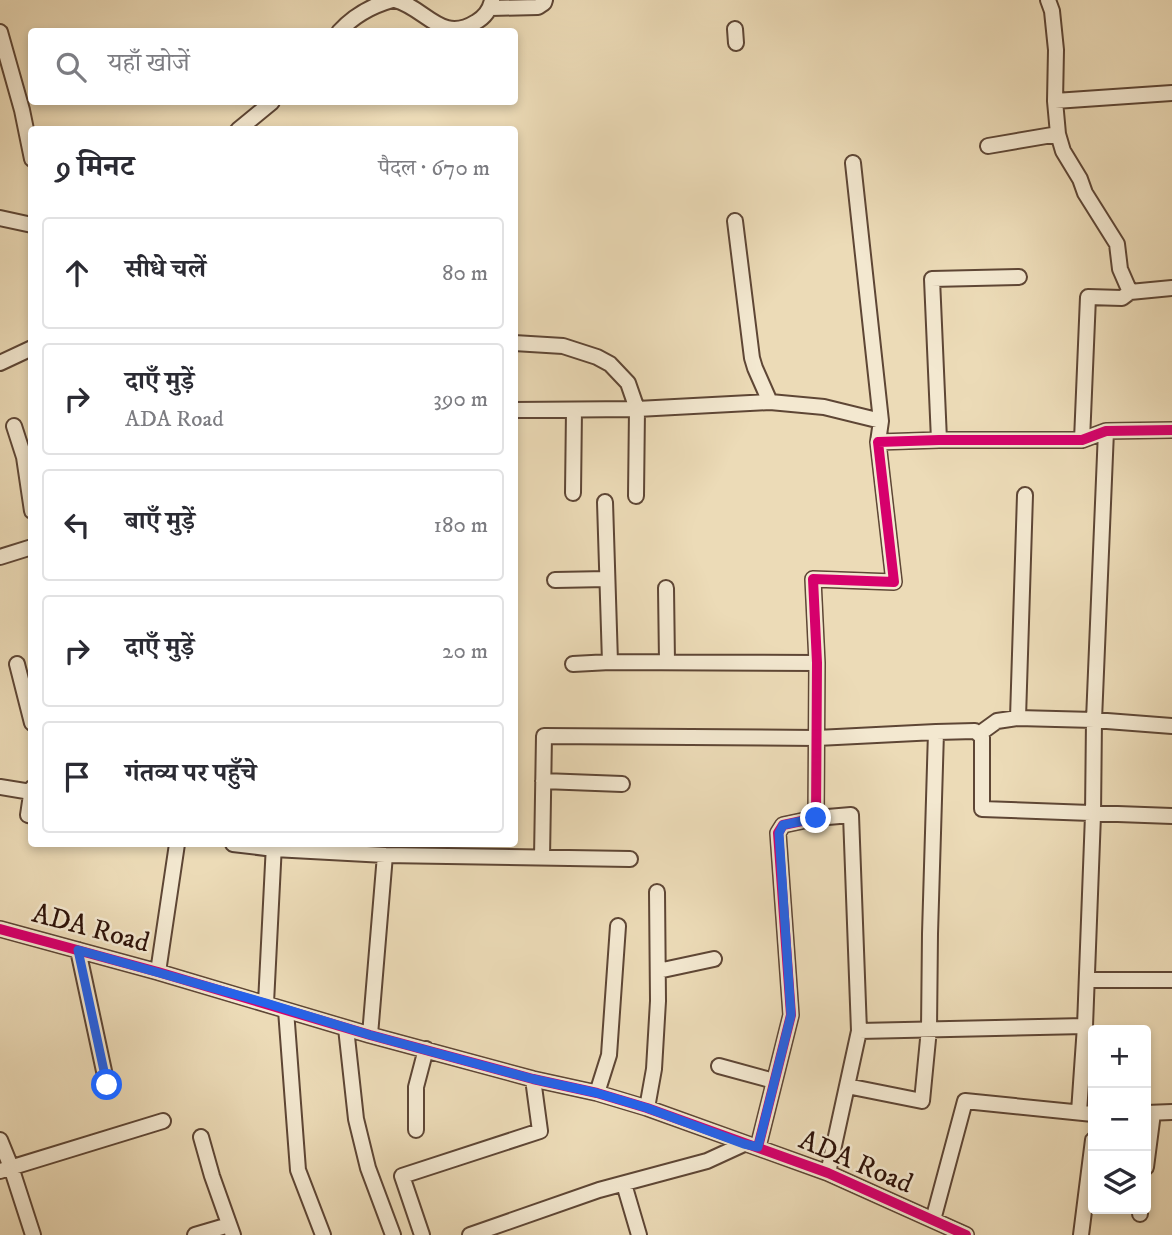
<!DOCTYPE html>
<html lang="hi">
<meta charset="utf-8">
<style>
:root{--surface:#fff;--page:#f2f2f3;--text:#2b2b33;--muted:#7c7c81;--line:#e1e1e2}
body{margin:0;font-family:"IM FELL DW Pica","Noto Serif Devanagari",serif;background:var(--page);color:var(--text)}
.controls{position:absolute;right:21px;bottom:21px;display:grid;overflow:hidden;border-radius:7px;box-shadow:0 4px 10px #0003}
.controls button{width:63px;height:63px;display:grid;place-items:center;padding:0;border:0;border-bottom:2px solid var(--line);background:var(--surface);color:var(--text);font:35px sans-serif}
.stop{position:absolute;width:21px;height:21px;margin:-16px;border:5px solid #2563eb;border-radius:50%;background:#fff}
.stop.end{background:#2563eb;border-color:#fff;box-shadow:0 2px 7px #0008}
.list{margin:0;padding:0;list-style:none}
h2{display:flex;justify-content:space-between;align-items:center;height:91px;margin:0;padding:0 28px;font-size:30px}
h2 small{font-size:23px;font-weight:400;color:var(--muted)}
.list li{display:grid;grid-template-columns:46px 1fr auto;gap:21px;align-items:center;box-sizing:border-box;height:112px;margin:0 14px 14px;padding:0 14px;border:2px solid var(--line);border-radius:7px}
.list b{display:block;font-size:26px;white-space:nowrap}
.list p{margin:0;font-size:23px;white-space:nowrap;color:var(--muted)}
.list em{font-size:23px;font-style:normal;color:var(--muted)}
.icon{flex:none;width:38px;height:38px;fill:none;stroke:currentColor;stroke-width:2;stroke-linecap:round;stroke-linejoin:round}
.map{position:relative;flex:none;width:1172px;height:1235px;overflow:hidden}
.search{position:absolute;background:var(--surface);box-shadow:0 4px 10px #0003;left:28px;top:28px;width:490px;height:77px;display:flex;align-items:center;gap:18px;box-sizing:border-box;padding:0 24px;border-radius:7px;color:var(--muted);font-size:26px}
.panel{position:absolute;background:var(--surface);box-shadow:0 4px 10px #0003;left:28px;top:126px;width:490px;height:721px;border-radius:7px}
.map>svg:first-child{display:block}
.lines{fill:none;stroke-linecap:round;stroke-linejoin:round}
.minor-casing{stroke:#5e4635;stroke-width:18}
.minor{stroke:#f3e8d0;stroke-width:14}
.cycleway-casing{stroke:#f3e8d0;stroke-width:15}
.cycleway{stroke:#d6006c;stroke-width:10}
.route{stroke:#2563eb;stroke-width:9}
.labels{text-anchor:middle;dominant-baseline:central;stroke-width:5;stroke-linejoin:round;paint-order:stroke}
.street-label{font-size:28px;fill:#2f140a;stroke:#f3e8d0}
</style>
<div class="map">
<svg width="1172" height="1235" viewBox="0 0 1172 1235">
<rect width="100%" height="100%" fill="#ecdbb7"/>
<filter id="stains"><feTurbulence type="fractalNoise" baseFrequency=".00286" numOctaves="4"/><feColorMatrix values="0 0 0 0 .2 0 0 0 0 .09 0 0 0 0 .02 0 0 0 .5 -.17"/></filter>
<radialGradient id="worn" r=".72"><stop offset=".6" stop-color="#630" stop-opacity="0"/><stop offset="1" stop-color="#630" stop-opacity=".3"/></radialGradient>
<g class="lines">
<defs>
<path id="minor" d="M395 0C426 8 441 44 476 22 485 17 490 10 492 0
M1048 0 1052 11 1056 50 1055 101 1058 134 1063 151 1080 179 1085 193 1117 244 1120 269 1130 292 1122 298 1088 297 1082 440
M491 8 538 7 544 3 545 0
M735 29 736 43
M0 32 22 110 32 159
M339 32C354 15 371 6 392 0
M1055 101 1172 93
M238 130 272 102
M988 146 1058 134
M853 163 881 421 878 442
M0 218 32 225
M735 221 752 358 755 368 770 402
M1130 292 1172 288
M514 343 563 346 597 357 610 364 628 383 637 409 770 402 824 407 881 421
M0 363 32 348
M514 410 637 409 636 496
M14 426 24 457 32 511
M939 440 932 279 1019 277
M573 493 574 410
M605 502 610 662
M0 557 32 547
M555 580 607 579
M666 588 667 662
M17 664 32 723
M573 664 610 662 817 663
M1018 718 1025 495
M936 732 975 731 982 737V809L1172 816
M979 734 997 721 1018 718 1094 720 1172 726
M543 781 622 784
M0 787 31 792
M32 788 28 815 32 816
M816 818 851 815 859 1031 828 1173
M233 844 274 849 385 855 630 859
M542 858 544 736 817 738 936 732 930 934 929 1029 922 1101 847 1086
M0 929 158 972 370 1035 533 1079 597 1093 647 1108 828 1173 966 1235
M78 950 107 1085
M658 971 714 959
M158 972 177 844
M1087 980H1172
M266 1003 274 844
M286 1010 298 1170 323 1235
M346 1028 356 1119 368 1168 393 1235
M859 1031 1085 1026
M370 1035 385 855
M719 1066 774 1081
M597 1093 609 1055 618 926
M647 1108 654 1069 658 1001 657 892
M1079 1112 1085 1026 1093 815 1094 720 1106 431
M1146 1113 1172 1112
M416 1130V1087L426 1049
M201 1137 212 1176 233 1235
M0 1140 11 1167 33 1235
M758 1147 791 1015 778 833 783 825 816 818 817 663 813 579 894 582 878 442 939 440H1082L1106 431 1172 430
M1146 1167 1153 1113
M0 1171 163 1121
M624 1184 639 1235
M1140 1214V1209
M933 1220 965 1101 1093 1114
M195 1235 229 1225
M422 1235 402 1176 540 1131 533 1079
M470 1235 599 1190 707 1161 744 1144
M1081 1235 1093 1140"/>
</defs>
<use href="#minor" class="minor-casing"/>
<use href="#minor" class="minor"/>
<defs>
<path id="cycleway" d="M0 929 158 972 370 1035 533 1079 597 1093 647 1108 828 1173 966 1235
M758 1147 791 1015 778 833 783 825 816 818 817 663 813 579 894 582 878 442 939 440H1082L1106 431 1172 430"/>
</defs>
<use href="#cycleway" class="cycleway-casing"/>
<use href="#cycleway" class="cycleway"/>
</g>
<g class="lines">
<path class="route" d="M107 1085 78 950 266 1003 370 1035 533 1079 597 1093 647 1108 744 1144 758 1147 791 1015 779 833 783 825 816 818"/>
</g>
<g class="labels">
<g class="street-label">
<text transform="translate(91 928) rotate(15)">ADA Road</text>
<text transform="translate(856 1162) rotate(23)">ADA Road</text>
</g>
</g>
<rect width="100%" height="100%" filter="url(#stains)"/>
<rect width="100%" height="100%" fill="url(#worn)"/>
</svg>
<div class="controls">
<button>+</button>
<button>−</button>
<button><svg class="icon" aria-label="layers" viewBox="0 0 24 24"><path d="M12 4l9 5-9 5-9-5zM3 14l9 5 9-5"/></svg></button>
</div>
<div class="stop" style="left:107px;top:1085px"></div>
<div class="stop end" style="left:816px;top:818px"></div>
<div class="search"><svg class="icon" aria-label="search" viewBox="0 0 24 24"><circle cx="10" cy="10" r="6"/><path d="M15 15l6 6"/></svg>यहाँ खोजें</div>
<section class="panel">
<h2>9 मिनट<small>पैदल · 670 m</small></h2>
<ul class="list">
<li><svg class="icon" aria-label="ahead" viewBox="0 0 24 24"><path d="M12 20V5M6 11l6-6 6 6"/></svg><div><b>सीधे चलें</b></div><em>80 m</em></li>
<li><svg class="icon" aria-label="right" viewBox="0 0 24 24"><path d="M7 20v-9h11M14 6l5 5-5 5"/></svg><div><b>दाएँ मुड़ें</b><p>ADA Road</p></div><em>390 m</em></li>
<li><svg class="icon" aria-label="left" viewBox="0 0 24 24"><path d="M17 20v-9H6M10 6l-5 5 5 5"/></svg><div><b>बाएँ मुड़ें</b></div><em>180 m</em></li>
<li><svg class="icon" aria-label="right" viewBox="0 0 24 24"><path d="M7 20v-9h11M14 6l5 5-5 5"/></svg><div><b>दाएँ मुड़ें</b></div><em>20 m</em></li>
<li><svg class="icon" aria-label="arrive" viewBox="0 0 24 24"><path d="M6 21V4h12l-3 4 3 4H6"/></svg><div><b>गंतव्य पर पहुँचे</b></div></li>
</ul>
</section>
</div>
